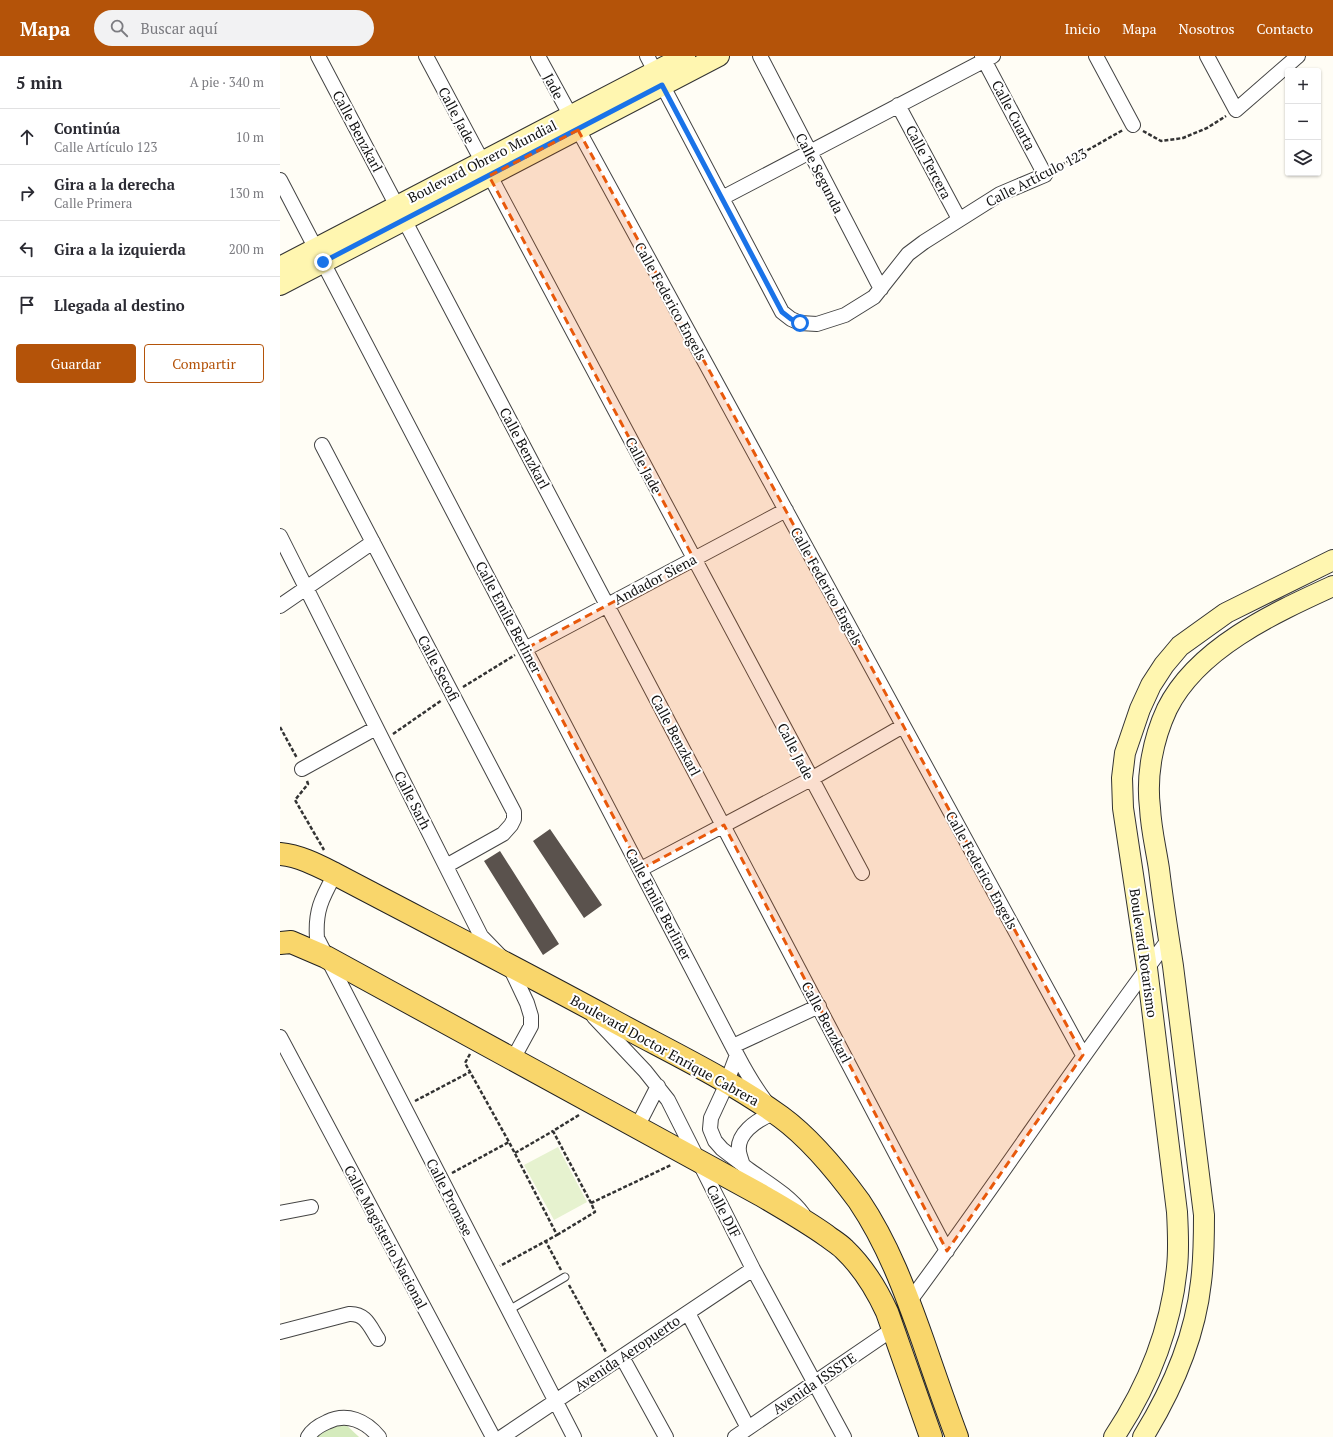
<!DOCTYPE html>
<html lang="es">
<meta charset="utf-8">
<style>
:root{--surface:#fff;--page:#f2f2f3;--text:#2b2b33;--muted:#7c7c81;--line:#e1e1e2;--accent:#b45309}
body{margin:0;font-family:"PT Serif",serif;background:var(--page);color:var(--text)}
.controls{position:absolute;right:12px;top:12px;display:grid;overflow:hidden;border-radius:4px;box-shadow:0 1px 3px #0004}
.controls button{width:36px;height:36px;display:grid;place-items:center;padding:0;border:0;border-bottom:1px solid var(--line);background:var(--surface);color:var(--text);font:20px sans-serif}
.stop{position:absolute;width:12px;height:12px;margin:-9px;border:3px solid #1a73e8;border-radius:50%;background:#fff}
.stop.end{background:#1a73e8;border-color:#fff;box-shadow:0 1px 4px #0008}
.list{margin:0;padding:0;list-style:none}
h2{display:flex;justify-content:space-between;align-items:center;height:52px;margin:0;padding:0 16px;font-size:17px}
h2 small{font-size:13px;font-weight:400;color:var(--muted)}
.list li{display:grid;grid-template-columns:26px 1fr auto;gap:12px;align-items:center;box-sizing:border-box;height:56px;padding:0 16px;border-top:1px solid var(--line)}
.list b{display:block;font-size:15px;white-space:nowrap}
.list p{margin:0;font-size:13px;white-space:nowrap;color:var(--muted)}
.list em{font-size:13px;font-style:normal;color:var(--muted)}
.actions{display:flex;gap:8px;padding:12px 16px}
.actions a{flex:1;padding:9px 0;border:1px solid var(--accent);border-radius:4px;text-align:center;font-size:14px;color:var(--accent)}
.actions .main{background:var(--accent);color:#fff}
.icon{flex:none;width:22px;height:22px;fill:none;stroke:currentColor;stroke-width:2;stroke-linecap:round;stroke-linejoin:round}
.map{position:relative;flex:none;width:1053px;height:1381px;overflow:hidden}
header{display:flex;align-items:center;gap:24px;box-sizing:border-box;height:56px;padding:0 20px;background:var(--accent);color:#fff}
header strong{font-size:19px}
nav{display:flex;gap:22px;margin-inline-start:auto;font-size:14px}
.search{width:280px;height:36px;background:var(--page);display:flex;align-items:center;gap:10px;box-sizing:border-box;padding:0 14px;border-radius:22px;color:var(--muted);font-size:15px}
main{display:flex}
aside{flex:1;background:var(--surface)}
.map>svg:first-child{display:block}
.green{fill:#d5ebbd}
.pitch{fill:#e6f2cf}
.building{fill:#5a524d}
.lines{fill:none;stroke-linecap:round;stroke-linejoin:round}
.lane-casing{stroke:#444;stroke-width:9}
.street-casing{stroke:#444;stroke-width:16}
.secondary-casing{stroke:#333;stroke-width:22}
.primary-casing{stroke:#222;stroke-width:24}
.path{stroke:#333;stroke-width:2.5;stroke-dasharray:4 2;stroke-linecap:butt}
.lane{stroke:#fff;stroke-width:7}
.street{stroke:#fff;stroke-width:14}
.secondary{stroke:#fff6b0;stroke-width:20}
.primary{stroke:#f9d66b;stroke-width:22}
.route{stroke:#1a73e8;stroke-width:5}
.marked{fill:#e8590c;fill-opacity:0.2;stroke:#e8590c;stroke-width:3;stroke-dasharray:8 5;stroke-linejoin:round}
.labels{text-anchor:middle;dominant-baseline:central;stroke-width:4;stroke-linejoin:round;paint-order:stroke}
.street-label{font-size:14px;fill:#111;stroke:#fff}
</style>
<header>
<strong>Mapa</strong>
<div class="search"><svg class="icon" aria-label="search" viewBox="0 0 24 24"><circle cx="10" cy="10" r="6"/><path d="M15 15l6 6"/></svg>Buscar aquí</div>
<nav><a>Inicio</a><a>Mapa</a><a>Nosotros</a><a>Contacto</a></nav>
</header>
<main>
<aside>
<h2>5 min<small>A pie · 340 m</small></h2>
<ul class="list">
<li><svg class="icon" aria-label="ahead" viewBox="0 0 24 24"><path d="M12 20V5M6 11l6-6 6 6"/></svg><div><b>Continúa</b><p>Calle Artículo 123</p></div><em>10 m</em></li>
<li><svg class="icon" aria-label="right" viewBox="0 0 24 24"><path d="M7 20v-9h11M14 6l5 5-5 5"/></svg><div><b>Gira a la derecha</b><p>Calle Primera</p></div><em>130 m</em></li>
<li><svg class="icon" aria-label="left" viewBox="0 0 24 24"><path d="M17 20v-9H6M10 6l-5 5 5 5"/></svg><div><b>Gira a la izquierda</b></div><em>200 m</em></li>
<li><svg class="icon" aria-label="arrive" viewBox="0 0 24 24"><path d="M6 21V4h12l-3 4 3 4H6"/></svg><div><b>Llegada al destino</b></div></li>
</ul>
<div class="actions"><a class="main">Guardar</a><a>Compartir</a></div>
</aside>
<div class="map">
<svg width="1053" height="1381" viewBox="0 0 1053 1381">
<rect width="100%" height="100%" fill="#fffdf5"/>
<path class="green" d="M62 1365 79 1381H28Z"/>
<path class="pitch" d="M278 1091 307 1146 274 1164 244 1109Z"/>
<path class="building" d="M270 773 322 849 304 862 253 785Z
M220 795 279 888 263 899 204 805Z"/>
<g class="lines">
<defs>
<path id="lane" d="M229 1254 285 1221"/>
<path id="street" d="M38 0 667 1195
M146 0 582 817
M258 0 803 999
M367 0 502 256 511 263 520 267 537 268 565 259 594 241 628 198 644 186 720 138 765 119 702 0
M480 0 601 233
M816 0 853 69
M927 0 956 54 1018 0
M618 49 679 163
M0 124 457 999C468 1020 479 1039 495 1057 477 1063 453 1079 460 1100 461 1103 462 1107 463 1109 467 1113 474 1117 478 1120 494 1131 511 1142 523 1158
M442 142 713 0
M42 389 234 756V763L231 769 223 778 166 810
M0 480 201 880 229 909 247 947 251 960V970L233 1003
M0 550 93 486
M245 593 506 454
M22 713 96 672
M361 813 531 723 623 670
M55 818C42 842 35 854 37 882L294 1381
M314 961 365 1015 388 1044 473 1213 564 1381
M0 981 213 1381
M453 990 539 950
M457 999 443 1036 431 1062 430 1073 435 1085 442 1093 463 1109
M357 1071 378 1030
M0 1157 31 1151
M629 1246C718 1126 799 1002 889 883
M408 1257 468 1372
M0 1276 69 1258C86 1257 90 1271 98 1283
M342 1301 386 1381
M28 1381C32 1374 40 1369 47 1366 67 1356 86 1365 99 1381
M222 1381 473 1213
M455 1381 613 1273"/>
<path id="secondary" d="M0 211 405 0
M0 229 439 0
M834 1381C868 1330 891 1272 897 1211 899 1193 898 1174 897 1156L867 912 843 752 842 722 845 697 860 653 871 629 884 609 900 590 946 557 1053 504
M863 1381C892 1334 915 1281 921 1226 924 1203 924 1181 924 1159 914 1076 903 993 893 910 888 878 883 846 879 813 876 793 871 773 870 752 866 719 873 683 887 653 917 592 994 557 1053 530"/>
<path id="primary" d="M0 798C20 800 37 809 55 818 146 866 238 913 328 962 386 994 447 1022 501 1061 531 1083 557 1115 579 1145 608 1188 626 1237 643 1285 654 1317 665 1349 677 1381
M0 887 11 886 46 901 481 1139C503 1152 526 1165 547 1180 552 1184 559 1188 564 1193 583 1211 596 1232 607 1256L651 1381"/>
</defs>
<use href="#lane" class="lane-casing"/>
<use href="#street" class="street-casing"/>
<use href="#secondary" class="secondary-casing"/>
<use href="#primary" class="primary-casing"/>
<path class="path" d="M863 75 881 85 903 82 927 72 946 60
M776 112 843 74
M183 631 235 599
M0 671 17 702
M113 678 162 644
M27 725 28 728 15 744 44 794
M190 998 185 1007 229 1086 277 1179 220 1210
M135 1045 190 1016
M299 1059 273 1075 311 1147
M235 1097 273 1075
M172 1117 229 1086
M277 1179 315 1156 311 1147 391 1109
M265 1184 281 1214
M289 1229 326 1296"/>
<use href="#lane" class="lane"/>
<use href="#street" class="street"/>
<use href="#secondary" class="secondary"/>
<use href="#primary" class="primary"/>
</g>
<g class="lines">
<path class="route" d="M43 206 382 29 502 256 511 263 520 267"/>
</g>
<path class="marked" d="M298 74 803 999 667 1195 444 769 361 813 245 593 414 503 209 120Z"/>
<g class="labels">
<g class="street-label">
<text transform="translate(274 30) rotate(62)">Jade</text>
<text transform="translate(177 59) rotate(62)">Calle Jade</text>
<text transform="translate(734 59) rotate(62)">Calle Cuarta</text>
<text transform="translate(78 75) rotate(62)">Calle Benzkarl</text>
<text transform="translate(202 105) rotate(-27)">Boulevard Obrero Mundial</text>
<text transform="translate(649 106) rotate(62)">Calle Tercera</text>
<text transform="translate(540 117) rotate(63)">Calle Segunda</text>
<text transform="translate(756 121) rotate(-27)">Calle Artículo 123</text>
<text transform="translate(391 245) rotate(61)">Calle Federico Engels</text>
<text transform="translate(245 392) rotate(62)">Calle Benzkarl</text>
<text transform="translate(364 409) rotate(62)">Calle Jade</text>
<text transform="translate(375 523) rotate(-28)">Andador Siena</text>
<text transform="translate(547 530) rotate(61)">Calle Federico Engels</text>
<text transform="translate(229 561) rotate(62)">Calle Emile Berliner</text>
<text transform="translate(159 612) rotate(62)">Calle Secofi</text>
<text transform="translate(396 679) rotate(62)">Calle Benzkarl</text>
<text transform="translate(516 695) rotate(62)">Calle Jade</text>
<text transform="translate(133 744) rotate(63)">Calle Sarh</text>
<text transform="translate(702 814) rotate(61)">Calle Federico Engels</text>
<text transform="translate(379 848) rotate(62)">Calle Emile Berliner</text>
<text transform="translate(864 897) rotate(82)">Boulevard Rotarismo</text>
<text transform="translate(547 966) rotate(62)">Calle Benzkarl</text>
<text transform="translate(385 994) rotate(29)">Boulevard Doctor Enrique Cabrera</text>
<text transform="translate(170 1141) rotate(63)">Calle Pronase</text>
<text transform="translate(444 1155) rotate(63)">Calle DIF</text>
<text transform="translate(106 1181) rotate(62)">Calle Magisterio Nacional</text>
<text transform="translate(347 1297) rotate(-34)">Avenida Aeropuerto</text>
<text transform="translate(534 1327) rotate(-34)">Avenida ISSSTE</text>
</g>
</g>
</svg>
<div class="controls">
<button>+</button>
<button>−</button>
<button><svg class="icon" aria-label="layers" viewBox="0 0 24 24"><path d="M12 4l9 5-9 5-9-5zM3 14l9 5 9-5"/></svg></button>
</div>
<div class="stop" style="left:520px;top:267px"></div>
<div class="stop end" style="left:43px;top:206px"></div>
</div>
</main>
